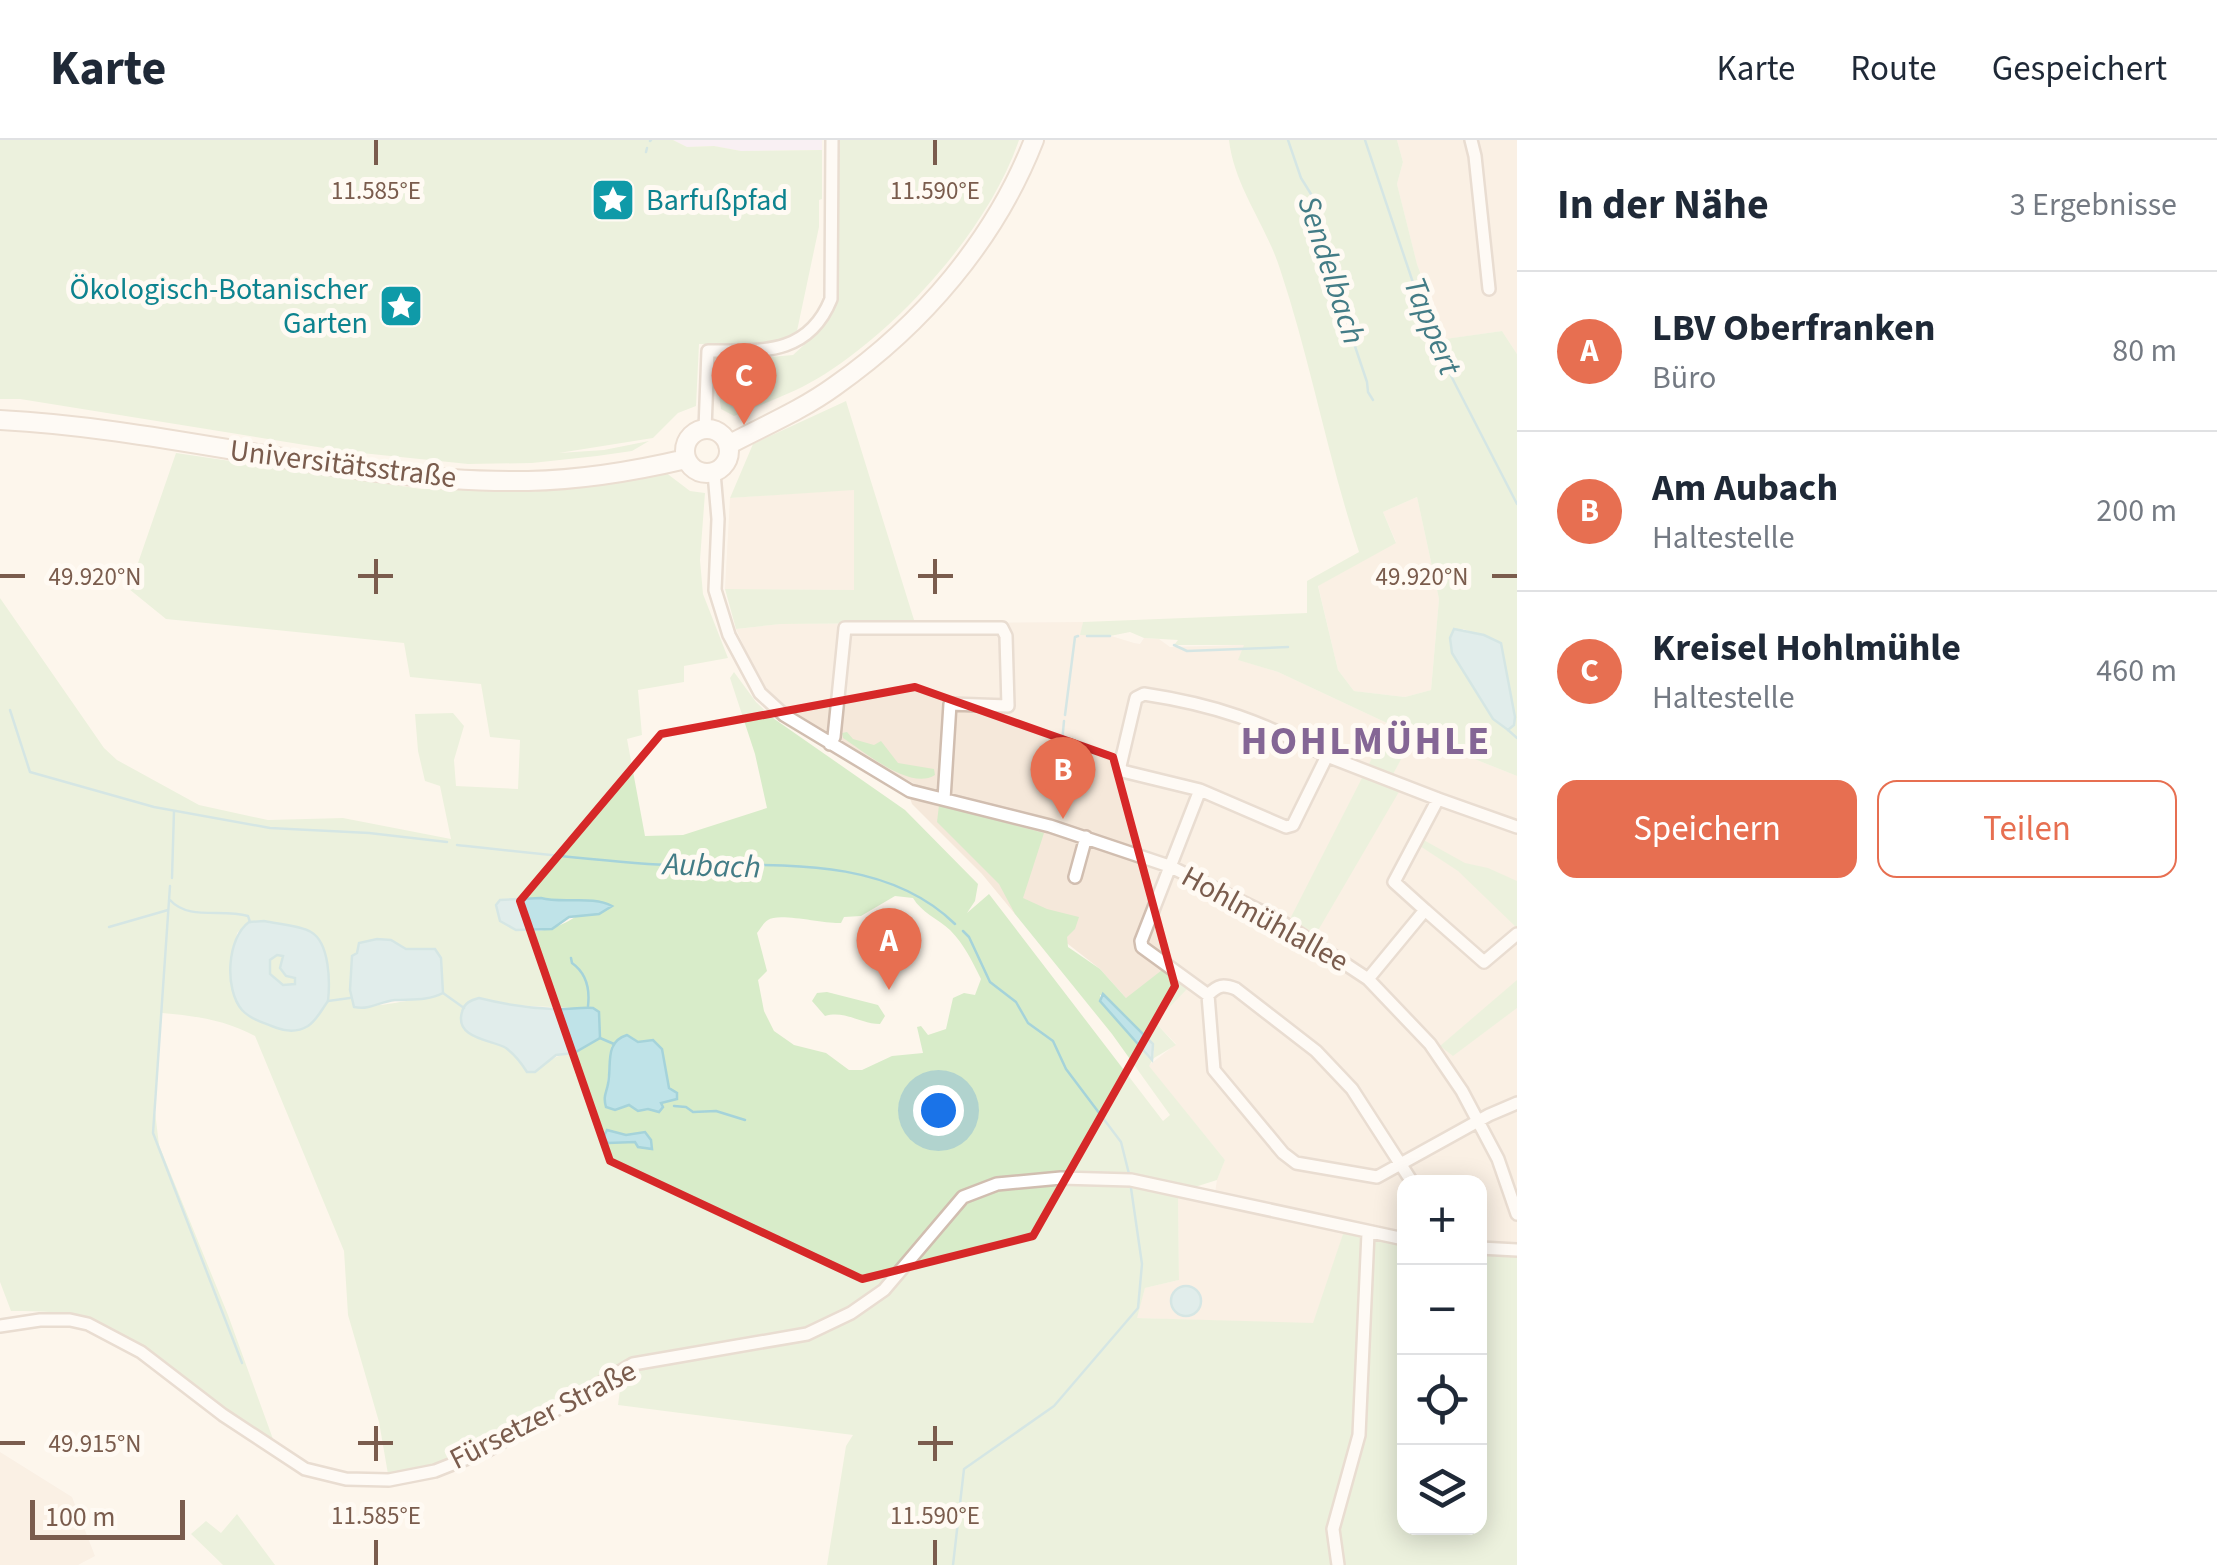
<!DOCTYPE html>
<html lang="de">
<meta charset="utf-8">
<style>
:root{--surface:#fff;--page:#f6f6f7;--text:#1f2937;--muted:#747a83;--line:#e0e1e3;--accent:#e76f51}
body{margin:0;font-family:"Source Sans 3",sans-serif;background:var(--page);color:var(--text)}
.controls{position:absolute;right:30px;bottom:30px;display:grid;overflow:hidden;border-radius:20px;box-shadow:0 5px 25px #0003}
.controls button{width:90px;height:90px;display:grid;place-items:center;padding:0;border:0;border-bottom:2px solid var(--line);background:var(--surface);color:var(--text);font:50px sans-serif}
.scale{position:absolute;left:30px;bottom:25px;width:155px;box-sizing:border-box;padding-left:10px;border:5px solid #7a5c4d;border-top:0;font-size:28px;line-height:35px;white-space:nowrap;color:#7a5c4d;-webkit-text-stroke:8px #fffaf3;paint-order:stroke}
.you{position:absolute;left:938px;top:970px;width:35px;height:35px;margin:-25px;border:8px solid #fff;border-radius:50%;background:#1a73e8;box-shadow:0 0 0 15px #1a73e833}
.badge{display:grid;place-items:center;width:65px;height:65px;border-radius:50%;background:var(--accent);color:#fff;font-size:32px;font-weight:700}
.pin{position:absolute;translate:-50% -82px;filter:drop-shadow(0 2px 5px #0008)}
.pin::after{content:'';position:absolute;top:52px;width:35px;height:30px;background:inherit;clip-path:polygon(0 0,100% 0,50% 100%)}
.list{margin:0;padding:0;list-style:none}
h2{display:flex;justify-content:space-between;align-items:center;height:130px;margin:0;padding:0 40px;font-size:42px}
h2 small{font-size:32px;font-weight:400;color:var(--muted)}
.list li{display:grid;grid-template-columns:65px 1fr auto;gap:30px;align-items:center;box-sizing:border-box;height:160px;padding:0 40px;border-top:2px solid var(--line)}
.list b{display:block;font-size:38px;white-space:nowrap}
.list p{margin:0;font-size:32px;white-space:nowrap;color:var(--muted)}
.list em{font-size:32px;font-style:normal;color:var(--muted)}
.actions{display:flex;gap:20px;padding:30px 40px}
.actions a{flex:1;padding:22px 0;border:2px solid var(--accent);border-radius:20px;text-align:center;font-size:35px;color:var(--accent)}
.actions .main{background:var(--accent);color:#fff}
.icon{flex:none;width:55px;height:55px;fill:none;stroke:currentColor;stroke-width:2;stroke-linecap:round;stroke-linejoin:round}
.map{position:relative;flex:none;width:1517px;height:1425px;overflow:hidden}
header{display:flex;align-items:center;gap:60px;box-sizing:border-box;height:140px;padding:0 50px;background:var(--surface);border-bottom:2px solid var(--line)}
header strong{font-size:48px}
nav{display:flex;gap:55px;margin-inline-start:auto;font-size:35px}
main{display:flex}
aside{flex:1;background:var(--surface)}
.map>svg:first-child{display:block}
.residential{fill:#f5e8da}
.education{fill:#f3e8fa}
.green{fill:#d8ecc9;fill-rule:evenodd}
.water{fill:#bfe3e8;stroke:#a5d3da;stroke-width:2.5;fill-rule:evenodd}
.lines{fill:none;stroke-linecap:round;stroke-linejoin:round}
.stream{stroke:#a5d3da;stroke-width:2.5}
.street-casing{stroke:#d1beb0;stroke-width:16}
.secondary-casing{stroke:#d6c0b0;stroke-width:22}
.street{stroke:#fff;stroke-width:11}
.secondary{stroke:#fff;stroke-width:18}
.marked{fill:none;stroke:#d62828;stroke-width:8;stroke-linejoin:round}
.ticks{fill:none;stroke:#7a5c4d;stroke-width:4}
.labels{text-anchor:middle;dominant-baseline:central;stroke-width:10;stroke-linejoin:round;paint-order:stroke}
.culture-label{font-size:30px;fill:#0d838f;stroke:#fffaf3;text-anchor:start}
.street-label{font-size:30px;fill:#7a5c4d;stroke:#fffaf3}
.water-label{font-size:32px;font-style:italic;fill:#437c86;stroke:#fffaf3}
.district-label{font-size:40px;font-weight:bold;letter-spacing:2.5px;fill:#846695;stroke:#fffaf3}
.ticks-label{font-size:25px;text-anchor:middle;fill:#7a5c4d;stroke:#fffaf3;stroke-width:10;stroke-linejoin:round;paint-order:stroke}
</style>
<header>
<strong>Karte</strong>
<nav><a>Karte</a><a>Route</a><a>Gespeichert</a></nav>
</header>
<main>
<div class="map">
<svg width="1517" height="1425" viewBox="0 0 1517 1425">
<rect width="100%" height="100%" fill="#fdf6ec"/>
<path class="residential" d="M1397 0H1517V214L1502 191 1446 199 1417 124 1397 44 1403 22Z
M855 349 854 450 725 449 730 358Z
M1417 357 1439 459 1431 550 1405 557 1354 551 1338 530 1318 445 1396 402 1383 372Z
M1083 482 1081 495H1108L1134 503 1140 504 1144 498 1159 499 1170 507 1245 505 1239 520 1278 532 1389 584 1369 625 1392 635 1404 614 1419 597 1517 636V1104L1480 1101V1042H1404V1092L1347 1082 1314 1184 1136 1178 1145 1148 1179 1140 1178 1057 1213 1065 1217 1040 1225 1020 1148 926 1176 904 1131 857 1126 858 1100 829 1050 790 1015 774 982 734 912 664 910 658 915 644 823 596 764 549 736 489 781 484Z
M0 1312 72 1357 95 1416 78 1425H0Z"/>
<path class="education" d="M673 0H822V10L741 11 714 6 687 7Z"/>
<path class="green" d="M0 0H673L687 7 714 6 741 11 822 10V59L819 60V87L797 191C770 211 731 204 699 204L696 266 678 273 653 298 559 313 604 310 649 301 632 311 597 316 532 323 468 324 342 311 20 259H0Z
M840 0H1019C989 88 903 184 825 234 797 252 765 263 734 276L721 269 718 248 721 228 735 220 793 215 817 193 829 131Z
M1229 0H1397L1403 22 1397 44 1417 124 1445 199 1502 191 1517 214V636L1419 597 1404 614 1392 636 1368 626 1389 584 1278 532 1238 520 1244 505H1174L1178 500 1144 498 1130 492 1110 496 1080 495 1083 482 1307 473V441L1359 412C1328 319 1311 222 1280 129 1266 85 1234 46 1229 0ZM1417 357 1439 459 1431 550 1405 557 1354 551 1338 530 1318 446 1396 403 1383 372ZM1463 489 1501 503 1515 577 1493 579 1452 513Z
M846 261 915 483 781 484 736 489 725 449 854 450V350L730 358 753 304Z
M176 313 422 349 579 348 665 332 690 351 705 353 700 420 703 454 728 518 684 526V542L638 550 642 595 627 599 645 696 683 695 767 668 755 614 730 538 734 532 756 562 773 578 905 670 978 744 975 761 967 773 989 754 1163 981 1170 975 1112 894 1015 774 999 744 937 682 939 665 1044 693 1023 758 1047 769 1079 777 1075 789 1067 797 1068 807 1100 829 1126 858 1162 830 1188 848 1155 882 1176 905 1154 918 1149 926 1225 1020 1217 1040 1195 1047 1133 1034 997 1044 964 1057 884 1150 807 1194 633 1224 488 1310 389 1340 379 1282 348 1175 344 1111 255 896C225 880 196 876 162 873L154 963 159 1005 228 1175 277 1310 141 1212 143 1206C92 1175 70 1171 11 1171L0 1142V458L104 608 117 620 199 665 268 680 343 678 451 699 440 646 425 641 418 611 415 574 453 573 464 586 454 620 456 646 518 649 520 600 490 597 481 544 410 537 404 503 166 479 129 449ZM895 756 913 758C921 772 938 779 950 790 964 804 972 821 981 839L975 855 964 853 953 858 946 889 928 895 921 886 917 887 923 913 892 916 862 930H849L826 913 794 905 774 891 764 871 758 840 767 831 757 793C761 788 763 783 768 780 778 772 824 784 841 783L844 777 861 776ZM541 758C557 762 575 759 592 763 570 786 530 803 500 781L496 765 500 760ZM264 781C277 784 300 785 309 793 328 808 338 853 321 872 313 881 297 886 286 891L245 874 235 859 232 844 237 793 249 782ZM377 799 391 800 406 809H435L441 818 443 853C435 857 363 869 354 867 347 841 346 804 377 799ZM1100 855 1107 857 1154 911 1153 918 1148 917 1100 861ZM479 858 508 865 574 868 600 898C576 916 560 908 535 932H527C522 923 514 914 506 908 492 899 455 899 462 872 465 863 471 860 479 858ZM627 895 638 902 653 900 662 909 669 948 673 953 670 960C648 963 659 978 629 965L615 970 605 963 611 907 618 899Z
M847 592 853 599 874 605 881 601 898 623 934 629 935 635C910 651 865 612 843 598L842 593Z
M1364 634 1400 650 1316 794 1290 779Z
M1420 698 1465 723 1488 728 1517 741V788L1458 731 1417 704Z
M277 815 283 816 282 825 296 838 295 844 283 845 270 834V820Z
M1517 840V868L1453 916 1440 906Z
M827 852 878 865 885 876 880 884C861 884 845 870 825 876L812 861 817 853Z
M1062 1043 1127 1046 1178 1057 1179 1140 1145 1148 1137 1178 1313 1183 1344 1091 1404 1103V1388H1480V1112L1517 1115V1425H827L846 1306 853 1295 618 1265 622 1234 716 1212 809 1197 895 1148 965 1060 997 1047Z
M237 1374 275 1425H223L191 1394 206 1381 221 1393Z"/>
<path class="water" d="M1454 489 1484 495 1501 503 1515 577 1514 585 1508 590 1493 579 1452 513 1450 498Z
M541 758C563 764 592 755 612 766L599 774 569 777 552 789 516 790 500 781 496 765 500 760Z
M264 781C277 784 300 785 311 792 330 803 330 843 328 861 322 869 317 880 308 886 298 892 288 892 277 888 266 884 250 879 242 870 224 849 227 798 249 782ZM277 815 283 816 280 828 286 836 295 838V844L283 845 270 834V820Z
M377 799 391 800 406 809H435L441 818 443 853C428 861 412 859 395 860 378 862 371 870 354 867L350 850 352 816 357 813 359 803Z
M1103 854 1153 904 1152 920 1100 861Z
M479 858C503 864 528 868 553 869 566 870 580 867 593 868L599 872 600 898 574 913 556 915 535 932H527C522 924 514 914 506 908 493 900 454 899 462 872 464 863 471 860 479 858Z
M627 895 638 902 653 900 662 909 669 948 677 953V959L661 963 663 967 659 972 648 969 638 971 629 965 615 970 606 967C603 956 606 954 608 944 612 925 604 902 627 895Z
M607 990 626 995 645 992 651 1000 652 1009 638 1007 635 1002 608 1003 603 998Z
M1171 1161a15 15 0 1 1 30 0a15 15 0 1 1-30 0Z"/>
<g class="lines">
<path class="stream" d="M1288 0 1301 38 1311 54 1332 138 1367 242 1368 252 1373 260
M1365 0 1432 199 1517 364
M650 1 651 0
M646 12 647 8
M1087 496H1110
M1174 505 1187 511 1288 507
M10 570 30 632 154 667 270 688 369 693 447 702
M1065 575 1075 497 1078 496
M1508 590 1517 598
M1060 624 1064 581
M457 705C521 712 584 719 648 724 748 730 875 706 955 784
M172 738 174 671
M170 746 153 993 242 1223
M170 760C189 781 222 768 248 776L250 782
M109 787 168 770
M963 791 969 797 990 842 1016 862 1028 883 1053 901 1066 929 1121 1002 1129 1034
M571 818 572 823C586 833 590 849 588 866
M443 853 464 868
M328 861 350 858
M600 898 614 904
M674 966 686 967 693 972 716 971 745 980
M953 1425 964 1329 1054 1266 1138 1168 1142 1124 1131 1048"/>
<defs>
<path id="street" d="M1471 0 1475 16 1489 149
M705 289 708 211C761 211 808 216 831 159L832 0
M714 333 718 379 715 450 729 495 760 553 784 575 910 651 1050 686 1169 726 1279 780 1368 839 1430 904 1462 951 1498 1019 1517 1074
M830 604 834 597 845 488H1002L1006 496 1008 566 950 564 944 659
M1200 650 1122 631 1120 626 1136 558 1144 554C1217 565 1262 582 1327 616
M1438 659 1517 687
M1075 737 1086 697
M1425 770 1484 822 1517 794
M1368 839 1425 770 1394 742 1438 659 1327 616 1293 685 1286 687 1200 650 1141 801 1142 807 1208 855 1214 930 1283 1013 1296 1023 1377 1037 1489 975 1517 963
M1208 855C1218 845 1223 844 1236 849L1316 911 1352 949 1412 1042
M1480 1108 1517 1110
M0 1186 40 1180H70L88 1184 141 1212 223 1275 305 1329 346 1339 389 1340 435 1331 488 1310 633 1224 807 1194 851 1173 884 1150 963 1057 997 1044 1061 1038 1131 1040 1404 1099
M1338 1425 1333 1389 1359 1295 1368 1093"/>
<path id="secondary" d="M0 280C177 289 350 344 528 341 581 340 635 331 686 319
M685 311a22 22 0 1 1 44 0a22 22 0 1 1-44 0Z
M728 305C764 286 802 270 835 246 922 185 995 100 1034 0"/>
</defs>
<use href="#street" class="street-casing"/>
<use href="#secondary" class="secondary-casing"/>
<use href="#street" class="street"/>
<use href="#secondary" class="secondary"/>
</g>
<path d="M0 0H1517V1425H0ZM915 547 1113 617 1175 846 1033 1096 862 1139 610 1021 520 761 661 594Z" fill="#fdf6ec" fill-opacity=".55" fill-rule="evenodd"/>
<path class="marked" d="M915 547 1113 617 1175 846 1033 1096 862 1139 610 1021 520 761 661 594Z"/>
<path class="ticks" d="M376 0V25M935 0V25M376 419V454M935 419V454M0 436H25M358 436H393M918 436H953M1492 436H1517M376 1286V1321M935 1286V1321M0 1303H25M358 1303H393M918 1303H953M376 1400V1425M935 1400V1425"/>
<defs>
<symbol id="sight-square" viewBox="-11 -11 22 22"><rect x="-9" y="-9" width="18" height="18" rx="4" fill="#0f9aa8" stroke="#fffaf3"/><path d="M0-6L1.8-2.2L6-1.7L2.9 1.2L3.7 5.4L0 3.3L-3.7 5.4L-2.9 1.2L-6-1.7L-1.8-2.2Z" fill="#fff"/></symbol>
</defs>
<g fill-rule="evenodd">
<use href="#sight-square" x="588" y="35" width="50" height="50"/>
<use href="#sight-square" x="376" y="141" width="50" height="50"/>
</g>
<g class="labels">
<g class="culture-label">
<text x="646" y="60">Barfußpfad</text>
<text x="368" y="149" text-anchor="end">Ökologisch-Botanischer<tspan x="368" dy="34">Garten</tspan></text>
</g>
<g class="street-label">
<text transform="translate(343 324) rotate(7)">Universitätsstraße</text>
<text transform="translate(1265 779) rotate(29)">Hohlmühlallee</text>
<text transform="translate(543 1275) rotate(-27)">Fürsetzer Straße</text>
</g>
<g class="water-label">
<text transform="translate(1331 130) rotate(72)">Sendelbach</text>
<text transform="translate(1432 186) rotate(68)">Tappert</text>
<text transform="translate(712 726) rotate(2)">Aubach</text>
</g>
<g class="district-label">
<text x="1366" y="601">HOHLMÜHLE</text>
</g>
</g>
<g class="ticks-label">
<text x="376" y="59">11.585°E</text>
<text x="935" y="59">11.590°E</text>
<text x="95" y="445">49.920°N</text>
<text x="1422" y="445">49.920°N</text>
<text x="95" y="1312">49.915°N</text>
<text x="376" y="1384">11.585°E</text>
<text x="935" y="1384">11.590°E</text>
</g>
</svg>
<div class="controls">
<button>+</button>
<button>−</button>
<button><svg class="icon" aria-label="locate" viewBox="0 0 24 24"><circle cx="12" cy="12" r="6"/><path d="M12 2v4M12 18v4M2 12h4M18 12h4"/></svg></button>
<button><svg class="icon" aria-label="layers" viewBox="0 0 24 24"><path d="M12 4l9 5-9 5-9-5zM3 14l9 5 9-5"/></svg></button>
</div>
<div class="scale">100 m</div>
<div class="you"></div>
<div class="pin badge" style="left:889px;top:850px">A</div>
<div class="pin badge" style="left:1063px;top:679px">B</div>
<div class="pin badge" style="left:744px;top:285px">C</div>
</div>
<aside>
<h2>In der Nähe<small>3 Ergebnisse</small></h2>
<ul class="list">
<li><span class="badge">A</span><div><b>LBV Oberfranken</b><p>Büro</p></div><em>80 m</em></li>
<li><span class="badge">B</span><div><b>Am Aubach</b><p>Haltestelle</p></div><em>200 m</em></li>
<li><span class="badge">C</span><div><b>Kreisel Hohlmühle</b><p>Haltestelle</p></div><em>460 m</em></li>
</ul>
<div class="actions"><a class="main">Speichern</a><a>Teilen</a></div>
</aside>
</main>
